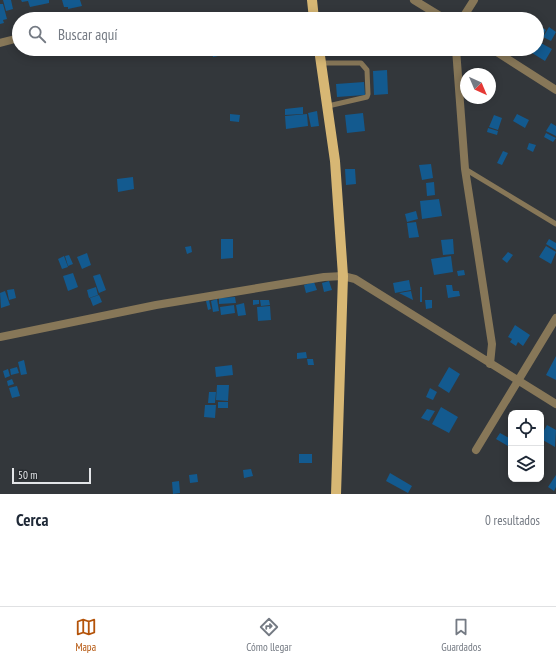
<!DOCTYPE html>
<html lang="es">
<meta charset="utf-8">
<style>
:root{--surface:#fff;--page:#f2f2f3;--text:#1f2937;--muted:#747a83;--line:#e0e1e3;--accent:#b45309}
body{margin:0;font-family:"PT Sans Narrow",sans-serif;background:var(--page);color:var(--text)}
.controls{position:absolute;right:12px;bottom:12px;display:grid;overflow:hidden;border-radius:8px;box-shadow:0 2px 10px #0003}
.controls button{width:36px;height:36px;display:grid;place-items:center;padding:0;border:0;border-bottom:1px solid var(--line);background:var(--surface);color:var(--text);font:20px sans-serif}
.compass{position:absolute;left:460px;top:68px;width:36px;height:36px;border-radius:50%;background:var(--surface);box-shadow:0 2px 10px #0003;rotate:136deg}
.scale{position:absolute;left:12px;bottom:10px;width:79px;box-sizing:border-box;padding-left:4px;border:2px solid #e3e5e8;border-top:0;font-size:11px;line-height:14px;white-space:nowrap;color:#e3e5e8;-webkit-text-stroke:3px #292d31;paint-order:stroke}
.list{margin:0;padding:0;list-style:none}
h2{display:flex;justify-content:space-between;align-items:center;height:52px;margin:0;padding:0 16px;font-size:17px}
h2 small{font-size:13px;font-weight:400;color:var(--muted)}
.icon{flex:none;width:22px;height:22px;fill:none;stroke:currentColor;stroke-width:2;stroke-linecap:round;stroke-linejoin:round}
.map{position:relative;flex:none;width:556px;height:494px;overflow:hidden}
.search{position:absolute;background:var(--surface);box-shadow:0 2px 10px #0003;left:12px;right:12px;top:12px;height:44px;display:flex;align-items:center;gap:10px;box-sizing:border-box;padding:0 14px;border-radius:22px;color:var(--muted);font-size:15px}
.sheet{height:112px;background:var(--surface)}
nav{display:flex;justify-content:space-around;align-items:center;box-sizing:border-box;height:56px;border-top:1px solid var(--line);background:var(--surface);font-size:11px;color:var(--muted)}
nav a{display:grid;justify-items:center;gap:2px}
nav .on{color:var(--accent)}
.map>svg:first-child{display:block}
.building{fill:#135a8f}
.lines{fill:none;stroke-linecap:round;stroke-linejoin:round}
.service{stroke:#877758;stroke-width:5}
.minor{stroke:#877758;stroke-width:8}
.primary{stroke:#d7b774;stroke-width:10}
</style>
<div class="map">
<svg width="556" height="494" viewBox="0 0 556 494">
<rect width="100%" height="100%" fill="#33373b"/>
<path class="building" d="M3 0H11L13 9 6 11Z
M21 0H49V3L30 7 28 1 22 2Z
M62 0H80L82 6 68 9V7H64Z
M0 4H3L7 19 3 20 4 23 0 24Z
M549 27 556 32 551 41 543 37Z
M543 28 546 30 541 39 538 37Z
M539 42 552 49 545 61 532 53 535 49H537V45Z
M211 49H227L228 54 213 57Z
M387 70 388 94 374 95 373 71Z
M364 82 365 95 337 97 336 84Z
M303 107V114L285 115V109Z
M317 111 319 126 311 127 308 113Z
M363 113 365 131 347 133 345 115Z
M230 114 240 115 239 122 230 121Z
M307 114 308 126 286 129 285 116Z
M517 114 529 120 525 128 513 121Z
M494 115 502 118 498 130 489 127Z
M551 123 556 126V136L546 131Z
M488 128 498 131 497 135 487 132Z
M546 133 556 138 553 142 544 137Z
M529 143 536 145 533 152 527 149Z
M503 151 508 153 502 165 497 163Z
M431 164 433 178 422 180 419 165Z
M345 169H355L356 184 346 185Z
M133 177 134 189 118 192 117 179Z
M434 182 435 195 427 196 426 183Z
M439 199 442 216 422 219 420 201Z
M416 211 418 219 407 222 405 214Z
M416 222 419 237 409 238 407 223Z
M221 239H233V258L221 259Z
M453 239 454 254 443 255 441 240Z
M549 239 556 243V250L546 244Z
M191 246 192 252 187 254 185 247Z
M546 246 556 252 551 264 539 257Z
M508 252 513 255 507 263 502 259Z
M87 253 91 265 82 269 77 257Z
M69 255 73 264 68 266 65 256Z
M64 256 68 267 62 269 58 259Z
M451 256 453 272 434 275 431 259Z
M464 270 465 275 458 276 457 271Z
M73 273 78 287 68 291 63 276Z
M100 274 106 290 99 293 93 276Z
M409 280 411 290 395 293 393 283Z
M329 281 332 290 324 292 322 283Z
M314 282 317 290 306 293 304 285Z
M446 285H452L453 291H459L460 296 448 298Z
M96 287 98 295 89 298 87 290Z
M420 287H422V302H420Z
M14 289 16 298 9 300 7 290Z
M5 291 10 305 1 308 0 293Z
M411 291 413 300 399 293Z
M99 295 102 302 93 306 90 298Z
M235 297 236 303 219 304V298Z
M217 299 219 311 213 312 211 301Z
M209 300 211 309 208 310 206 301Z
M253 300H259V304L253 305Z
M260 300H269L270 305 261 306Z
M425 300H432V308L426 309Z
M244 303 246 315 238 316 236 305Z
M234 305 235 313 221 315 220 307Z
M270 306 271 320 258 321 257 307Z
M515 325 530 335 523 346 518 342 516 346 510 342 512 339 508 337Z
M306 352 307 358 297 359V353Z
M556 356V380L546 375Z
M307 359H313L314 365H308Z
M24 360 27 374 21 375 18 362Z
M232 365 233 375 216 377 215 367Z
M17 367 19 373 11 375 10 369Z
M449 367 460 374 449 393 438 386Z
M8 369 10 376 5 378 3 371Z
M12 379 14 384 8 386 7 381Z
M217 385H229L228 401 216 400Z
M17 386 20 396 12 398 9 388Z
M430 388 437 392 433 400 426 397Z
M209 392H216L215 403H208Z
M218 402H228V408H218Z
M205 405H216L215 418 204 417Z
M441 407 458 417 449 433 432 424Z
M427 409 435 411 429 421 421 418Z
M547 425 556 430 555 447 541 439V436Z
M500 433 511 439 508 446 496 439Z
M299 454H312V463H299Z
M251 469 253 476 244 478 243 470Z
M390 473 412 486 408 493 386 481Z
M197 474 198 482 190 483 189 475Z
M556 475V487L554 491 548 487Z
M179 481 180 493 173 494 172 482Z"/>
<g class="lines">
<path class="service" d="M321 63H361L367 70 368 94 367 97 328 106
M465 169 556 224"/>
<path class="minor" d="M414 0 445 19
M462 19 474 0
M0 43 19 38
M456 49 465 169 492 344 490 364
M492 49 556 90
M0 337 156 305 324 277 343 276 355 279 556 404
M476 450 556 318"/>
<path class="primary" d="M312 0 314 19
M319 49 335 161 343 276 336 494"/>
</g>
</svg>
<div class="controls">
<button><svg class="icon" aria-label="locate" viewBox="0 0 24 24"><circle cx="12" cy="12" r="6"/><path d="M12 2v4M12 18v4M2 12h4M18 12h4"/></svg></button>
<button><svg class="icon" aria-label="layers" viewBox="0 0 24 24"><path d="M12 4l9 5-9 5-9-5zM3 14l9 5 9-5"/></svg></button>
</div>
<svg class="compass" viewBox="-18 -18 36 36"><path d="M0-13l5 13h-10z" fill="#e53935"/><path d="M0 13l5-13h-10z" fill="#747a83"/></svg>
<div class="scale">50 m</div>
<div class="search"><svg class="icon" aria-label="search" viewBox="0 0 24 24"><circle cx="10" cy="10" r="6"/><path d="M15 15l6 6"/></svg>Buscar aquí</div>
</div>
<section class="sheet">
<h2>Cerca<small>0 resultados</small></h2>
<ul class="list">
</ul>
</section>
<nav>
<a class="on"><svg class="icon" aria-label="map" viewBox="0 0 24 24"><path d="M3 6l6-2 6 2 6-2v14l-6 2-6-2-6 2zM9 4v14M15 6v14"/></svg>Mapa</a>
<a><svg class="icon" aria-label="directions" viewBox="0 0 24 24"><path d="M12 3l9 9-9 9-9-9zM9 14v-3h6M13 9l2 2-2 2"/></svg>Cómo llegar</a>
<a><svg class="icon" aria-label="saved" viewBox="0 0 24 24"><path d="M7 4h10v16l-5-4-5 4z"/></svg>Guardados</a>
</nav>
